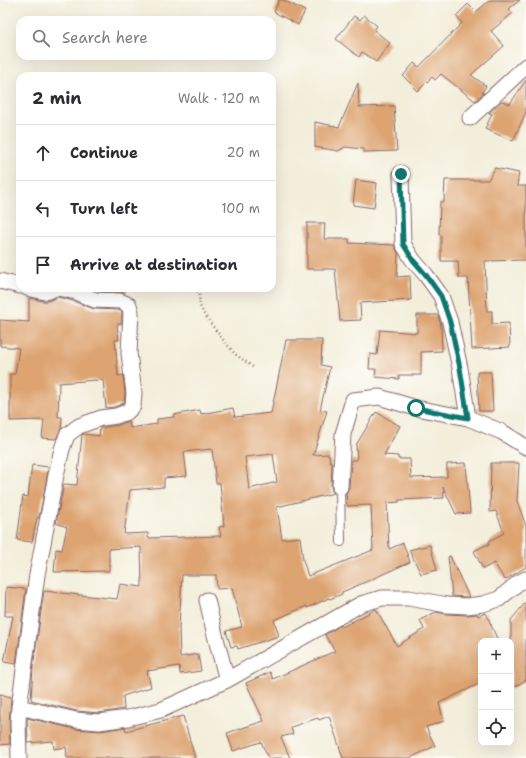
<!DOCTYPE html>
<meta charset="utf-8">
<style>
:root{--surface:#fff;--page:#f2f2f3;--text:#2b2b33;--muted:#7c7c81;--line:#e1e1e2}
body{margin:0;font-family:"Shantell Sans",sans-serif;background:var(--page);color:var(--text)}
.controls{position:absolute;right:12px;bottom:12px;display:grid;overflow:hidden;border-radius:8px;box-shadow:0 4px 16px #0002}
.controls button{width:36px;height:36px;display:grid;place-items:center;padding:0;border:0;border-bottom:1px solid var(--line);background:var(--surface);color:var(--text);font:20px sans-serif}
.stop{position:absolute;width:12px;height:12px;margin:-9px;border:3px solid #0f766e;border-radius:50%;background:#fff}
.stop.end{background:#0f766e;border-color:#fff;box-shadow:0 1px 4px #0008}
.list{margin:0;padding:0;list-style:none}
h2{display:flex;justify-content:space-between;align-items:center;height:52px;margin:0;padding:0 16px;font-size:17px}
h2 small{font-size:13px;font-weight:400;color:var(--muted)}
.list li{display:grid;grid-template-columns:26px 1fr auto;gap:12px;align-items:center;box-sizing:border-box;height:56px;padding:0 16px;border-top:1px solid var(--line)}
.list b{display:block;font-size:15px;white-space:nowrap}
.list em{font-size:13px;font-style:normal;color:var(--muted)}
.icon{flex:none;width:22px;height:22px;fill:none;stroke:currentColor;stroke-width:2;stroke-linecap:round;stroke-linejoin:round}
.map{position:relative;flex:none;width:526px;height:758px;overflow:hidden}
.search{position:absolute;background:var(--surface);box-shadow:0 4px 16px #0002;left:16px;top:16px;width:260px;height:44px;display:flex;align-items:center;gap:10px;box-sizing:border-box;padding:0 14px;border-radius:12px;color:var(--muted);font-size:15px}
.panel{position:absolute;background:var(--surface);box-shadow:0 4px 16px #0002;left:16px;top:72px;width:260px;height:220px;border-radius:12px}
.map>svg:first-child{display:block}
.building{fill:#dda36f;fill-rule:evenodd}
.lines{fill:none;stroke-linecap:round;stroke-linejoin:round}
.lane-casing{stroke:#856768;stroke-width:10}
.street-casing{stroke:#856768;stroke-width:17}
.path{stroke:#856768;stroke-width:2.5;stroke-dasharray:1 3;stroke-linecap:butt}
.lane{stroke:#fff;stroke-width:8}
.street{stroke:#fff;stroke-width:15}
.route{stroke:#0f766e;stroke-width:5}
</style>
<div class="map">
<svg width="526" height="758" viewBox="0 0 526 758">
<rect width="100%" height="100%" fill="#fdfcf7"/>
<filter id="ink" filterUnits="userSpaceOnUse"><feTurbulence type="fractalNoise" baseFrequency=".025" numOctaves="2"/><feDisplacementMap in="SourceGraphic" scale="8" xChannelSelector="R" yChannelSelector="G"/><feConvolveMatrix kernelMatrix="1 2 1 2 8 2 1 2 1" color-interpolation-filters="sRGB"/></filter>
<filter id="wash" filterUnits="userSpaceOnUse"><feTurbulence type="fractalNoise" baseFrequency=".012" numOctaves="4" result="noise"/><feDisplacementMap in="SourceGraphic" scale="16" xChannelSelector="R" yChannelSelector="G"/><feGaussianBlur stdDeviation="0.9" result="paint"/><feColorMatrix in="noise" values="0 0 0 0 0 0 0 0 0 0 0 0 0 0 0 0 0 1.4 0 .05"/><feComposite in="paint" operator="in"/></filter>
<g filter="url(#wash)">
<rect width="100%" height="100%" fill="#f3eeda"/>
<g id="blocks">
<path class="building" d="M279 0H283L305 11 298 25 274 12Z
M490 0H520L509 9 513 13 491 31 504 46 471 75 486 86 482 92 484 93 475 101 441 74 435 80 432 77 418 91 403 76 414 63 419 67 462 23 456 16 468 4 476 12Z
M364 15 377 26 374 30 390 43 376 62 362 52 359 57 336 39 354 16 360 20Z
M526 80V112L513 141 485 129 492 114 489 113 502 101 510 104Z
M358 83 359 107 394 106 397 151 363 152V149L345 147 338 151 315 147V122L339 127Z
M495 168 519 173 517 186H526V260L485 261 487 311H492V324L509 323 510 347 472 349 468 278H459L458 261H441V235H439L440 202H444L445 180H488Z
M356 180 377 183 374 208 353 205Z
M307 223H325L324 239H349V243L394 245 398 253 397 277 410 276 411 300 360 303 361 320 340 321 335 269H307Z
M100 288H125V293L120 292 99 291Z
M58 297 73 301 94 309 118 310 122 312 121 324H117L119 340H115L118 376 123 375 125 393 124 402 122 404 114 407 106 408 103 380 96 381V380L59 383 58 417H62L61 429 56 439 42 438 44 420 10 421V374H15L19 348 0 346V320L29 322V298L43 301H48Z
M417 315H438L441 325 442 351 421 352V375H399V379L375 377 376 369H369L370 354 377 355 380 330 417 333Z
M286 340H322L321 365 330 367 320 410 327 411 313 455 329 454 330 462H332L331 486 332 491 334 493 277 507 282 539 300 537 303 560 308 576 373 550 371 505 347 506 346 493 349 488 351 460H357L356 445 376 412 400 426 384 455 398 456V459H410L411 478 447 477V464L466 463 470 513 456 514 443 487 444 498 399 500V502L387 503 389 549 403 543 410 562 361 584 342 592V594L330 599 329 598 307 608V606L274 620 279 636 238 649 237 646 231 647 226 631 242 627 232 588 217 589 216 575H182L179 628 180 657 198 654 201 671 180 674 179 666 147 671 151 687 123 696 124 709 99 713 77 711 31 700 33 667 44 591 117 599 120 584 142 587 141 547 109 549V571L54 572 56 549 62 550 67 527 56 523 64 484 77 485 82 435 83 434 99 436 100 428 119 425 129 421 130 428 157 424V419L174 417 173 415 200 410 201 414 233 408 235 417 271 413ZM212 449 216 483H220L224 526 219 527 221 536 148 538V533L124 534 130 490 164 487V478L187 476 184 452ZM273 454 277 482 249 489 245 457Z
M477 372H491L493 411H479Z
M491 463H519L517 501 526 526V567L505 580 494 563 483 569 474 551 486 545H489V541L504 533 496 511 490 512Z
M32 465 49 467 39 518H37L32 542 17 540 23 496 28 497Z
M430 545 437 570 421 574 409 550Z
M450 556 469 597 452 596 448 557Z
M6 587 26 589 16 664 4 662 13 616H5Z
M526 602V680L511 689V620Z
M376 609 397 646 424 629 420 620 436 612 447 614 467 615 477 614 478 616 486 613 498 641H481V683L439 703 444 721 426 727 435 746 410 758H343L329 716 319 720 318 718 291 727 293 734 281 737 290 758H268L261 742 233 751 227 733 264 721 246 683 270 672 273 679 335 651 325 635 341 625 342 627Z
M0 694 11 697 9 723 10 744 0 745Z
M183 716 195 758H67L66 747 54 749 53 741 28 743 27 718 75 729 100 731 125 727 126 731Z"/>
</g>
</g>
<g filter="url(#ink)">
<use href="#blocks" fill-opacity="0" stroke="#856768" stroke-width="1"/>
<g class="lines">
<defs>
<path id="lane" d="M340 487 341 542"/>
<path id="street" d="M470 118 526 66
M401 174 403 244 413 260 426 275 441 296 450 322 460 368 468 418
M0 281 20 286
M340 487 343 434 353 400 379 397 416 408 468 418 502 432 526 447
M207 600 215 635 227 680
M19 707 76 720 99 722 128 718 161 710 227 680 361 604 382 598H409L447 605 467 606 483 604 499 599 518 583 526 579
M19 758 18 723 19 707 37 575 56 475 62 449 67 435 79 426 101 418 116 416 127 412 133 406 134 393 129 353 131 312 129 305 120 301 95 300 76 292 57 288 45 292 27 288"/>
</defs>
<use href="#lane" class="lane-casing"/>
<use href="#street" class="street-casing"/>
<path class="path" d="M195 288 199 293 200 306 204 314 220 336 235 354 253 367"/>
<use href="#lane" class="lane"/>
<use href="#street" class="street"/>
</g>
</g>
<g class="lines" filter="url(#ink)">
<path class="route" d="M401 174 403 244 413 260 426 275 441 296 450 322 460 368 468 418 416 408"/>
</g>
</svg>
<div class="controls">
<button>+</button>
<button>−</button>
<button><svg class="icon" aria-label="locate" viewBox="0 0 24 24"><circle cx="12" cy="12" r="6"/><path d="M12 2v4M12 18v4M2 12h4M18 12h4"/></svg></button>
</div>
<div class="stop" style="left:416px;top:408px"></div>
<div class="stop end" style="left:401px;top:174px"></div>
<div class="search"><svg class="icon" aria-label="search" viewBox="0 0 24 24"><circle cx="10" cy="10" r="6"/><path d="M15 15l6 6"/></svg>Search here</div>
<section class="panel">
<h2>2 min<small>Walk · 120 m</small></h2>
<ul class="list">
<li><svg class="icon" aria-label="ahead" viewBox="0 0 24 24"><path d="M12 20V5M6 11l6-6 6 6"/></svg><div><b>Continue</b></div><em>20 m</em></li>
<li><svg class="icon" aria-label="left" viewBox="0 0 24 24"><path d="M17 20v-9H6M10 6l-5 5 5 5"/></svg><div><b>Turn left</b></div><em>100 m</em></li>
<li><svg class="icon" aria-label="arrive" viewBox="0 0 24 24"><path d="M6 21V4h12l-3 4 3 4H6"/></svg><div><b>Arrive at destination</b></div></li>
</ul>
</section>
</div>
